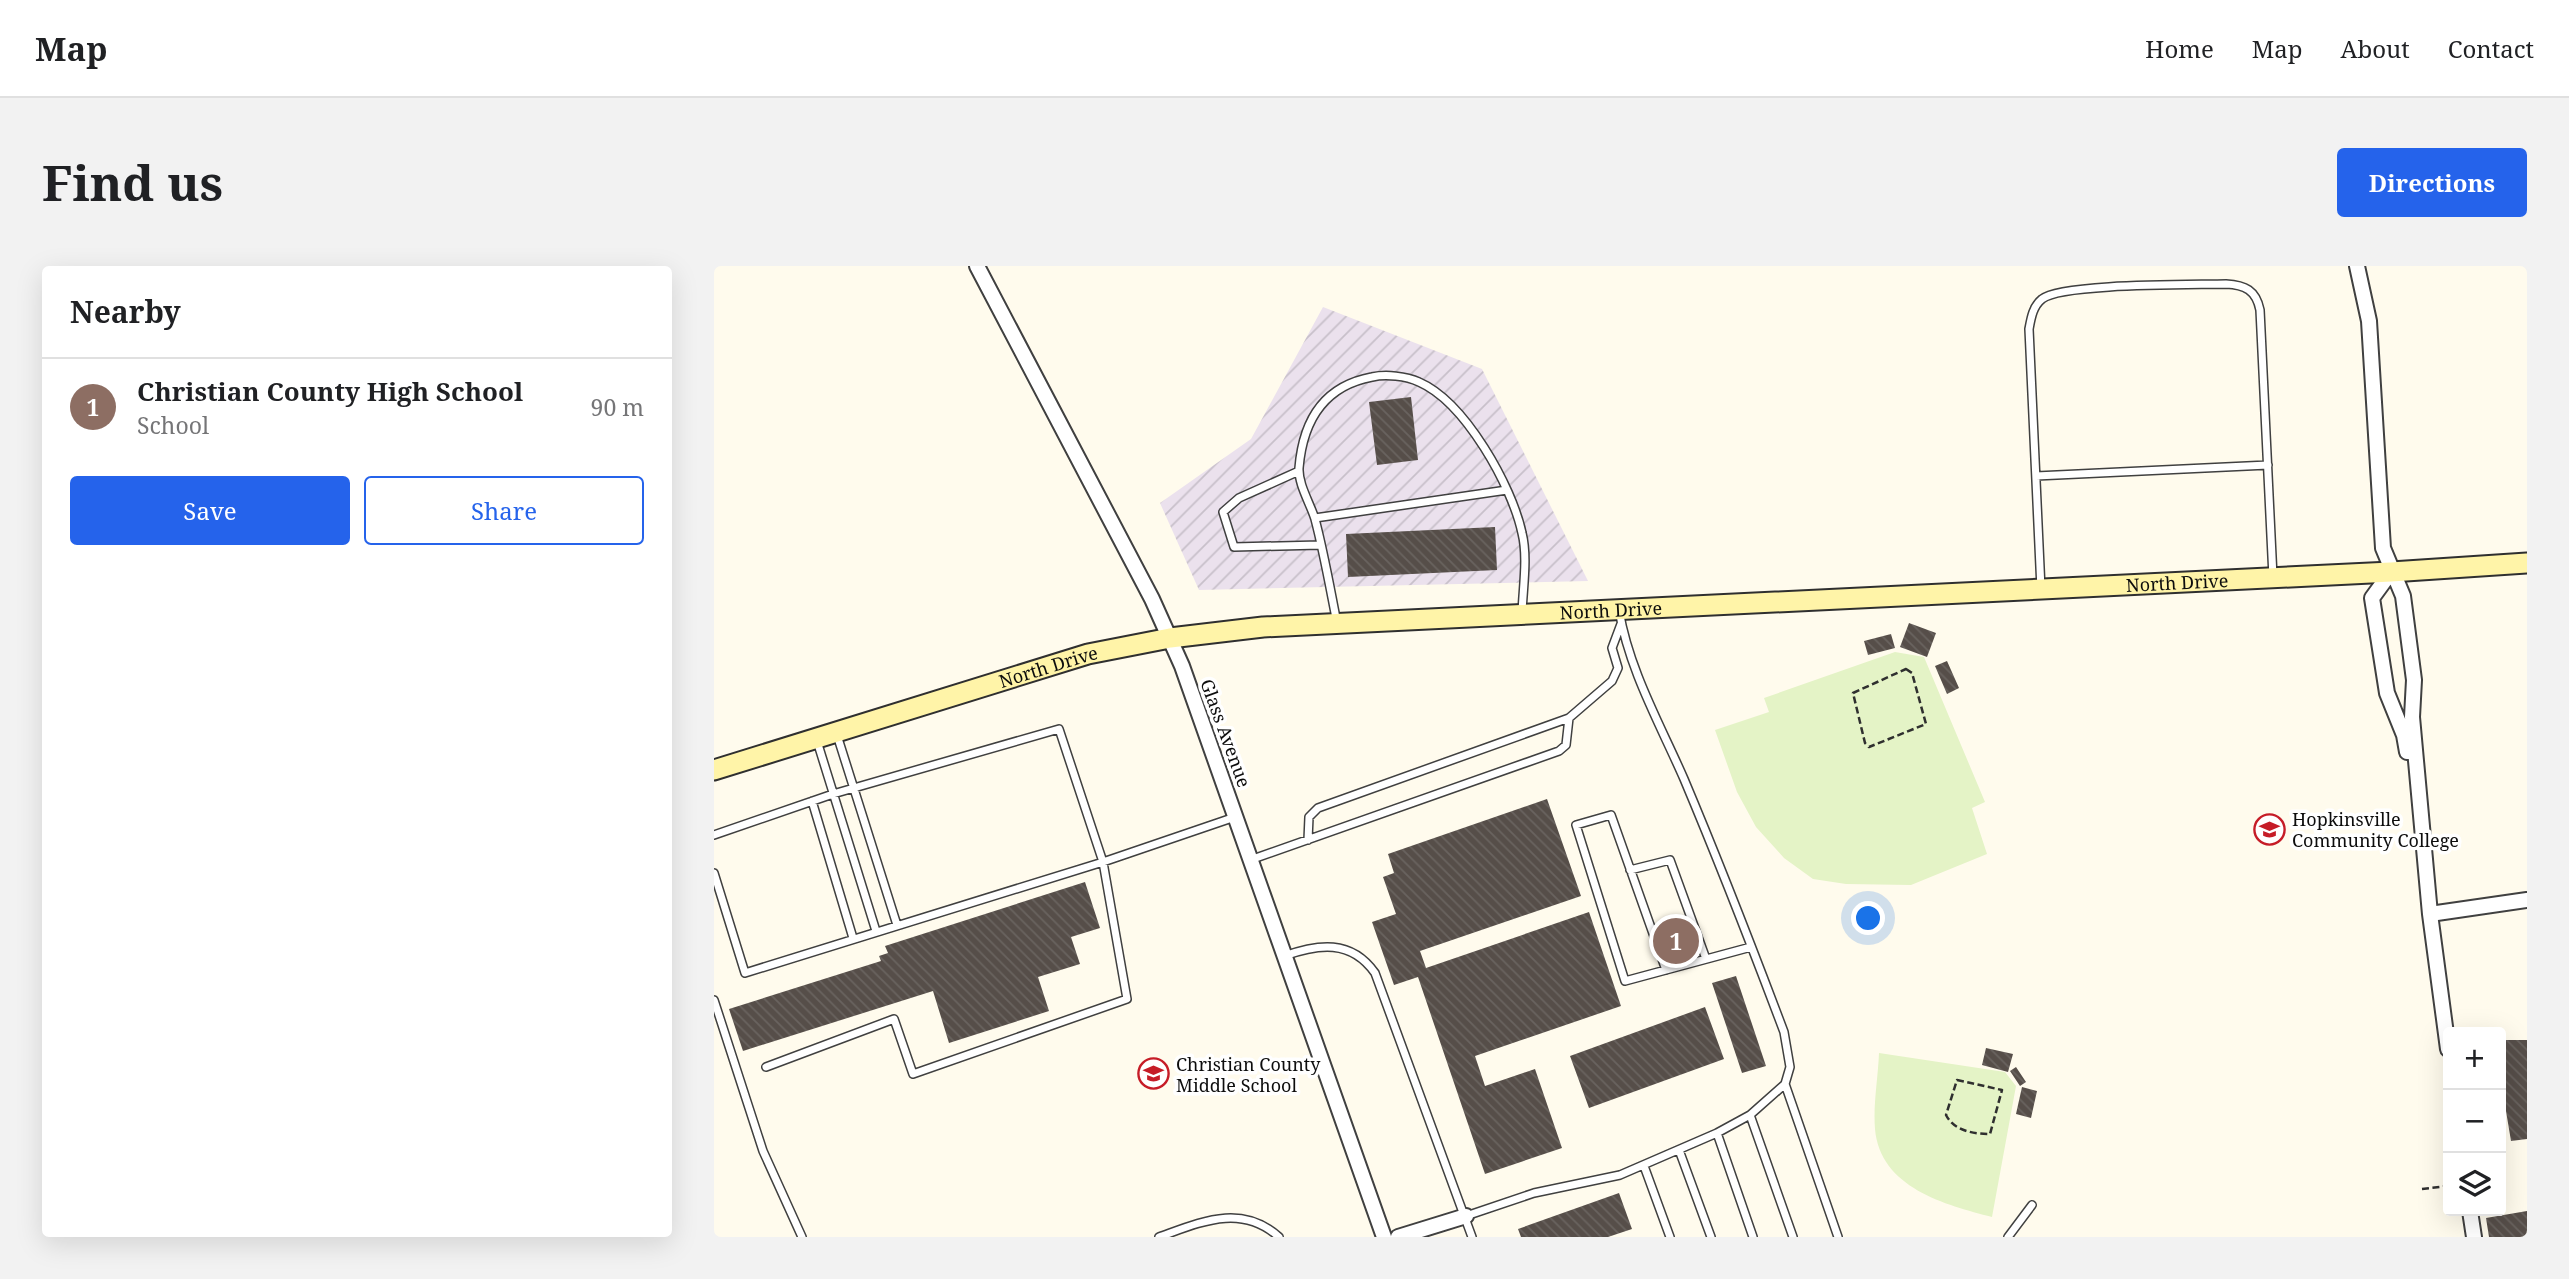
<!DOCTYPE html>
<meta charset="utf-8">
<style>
:root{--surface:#fff;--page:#f2f2f2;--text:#202124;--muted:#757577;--line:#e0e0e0;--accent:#2563eb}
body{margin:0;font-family:"Noto Serif",serif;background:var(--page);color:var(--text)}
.controls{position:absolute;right:21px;bottom:21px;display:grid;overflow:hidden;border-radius:7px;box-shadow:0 7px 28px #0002}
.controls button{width:63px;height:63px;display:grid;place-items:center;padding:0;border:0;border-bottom:2px solid var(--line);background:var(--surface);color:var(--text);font:35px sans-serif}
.you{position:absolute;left:1155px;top:653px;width:24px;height:24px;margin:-18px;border:5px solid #fff;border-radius:50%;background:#1a73e8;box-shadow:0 0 0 10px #1a73e833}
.badge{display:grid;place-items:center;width:46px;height:46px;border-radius:50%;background:var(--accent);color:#fff;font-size:23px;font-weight:700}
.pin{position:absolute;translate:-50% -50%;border:4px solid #fff;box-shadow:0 2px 7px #0006}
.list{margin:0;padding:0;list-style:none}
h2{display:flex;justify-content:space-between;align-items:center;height:91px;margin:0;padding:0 28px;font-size:30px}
h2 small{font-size:23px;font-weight:400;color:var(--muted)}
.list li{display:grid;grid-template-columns:46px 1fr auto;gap:21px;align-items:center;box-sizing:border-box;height:98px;padding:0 28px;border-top:2px solid var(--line)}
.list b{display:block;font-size:26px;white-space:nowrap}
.list p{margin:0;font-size:23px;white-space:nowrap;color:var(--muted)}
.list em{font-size:23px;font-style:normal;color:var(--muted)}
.actions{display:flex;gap:14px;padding:21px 28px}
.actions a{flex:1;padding:16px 0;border:2px solid var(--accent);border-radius:7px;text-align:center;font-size:24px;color:var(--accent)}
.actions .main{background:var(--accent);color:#fff}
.icon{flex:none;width:38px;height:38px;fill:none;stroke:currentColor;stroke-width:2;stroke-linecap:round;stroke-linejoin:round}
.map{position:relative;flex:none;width:1813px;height:971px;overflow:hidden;border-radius:7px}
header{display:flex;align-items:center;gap:42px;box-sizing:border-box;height:98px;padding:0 35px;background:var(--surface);border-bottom:2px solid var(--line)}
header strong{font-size:33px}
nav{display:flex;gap:38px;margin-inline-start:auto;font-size:24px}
.intro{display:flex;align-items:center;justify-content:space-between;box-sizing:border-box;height:168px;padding:0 42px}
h1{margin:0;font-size:49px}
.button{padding:18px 32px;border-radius:7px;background:var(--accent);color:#fff;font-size:24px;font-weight:700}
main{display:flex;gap:42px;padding:0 42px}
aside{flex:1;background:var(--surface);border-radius:7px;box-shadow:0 7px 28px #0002}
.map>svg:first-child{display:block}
.industrial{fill:url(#industrial-furrows)}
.pitch{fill:#e4f3c6}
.building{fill:url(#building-back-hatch)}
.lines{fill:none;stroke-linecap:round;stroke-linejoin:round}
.lane-casing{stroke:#404040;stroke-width:10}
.street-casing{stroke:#404040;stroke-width:18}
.secondary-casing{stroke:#2f2f2f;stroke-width:23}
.path{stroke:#2f2f2f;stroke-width:2.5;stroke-dasharray:7 3.5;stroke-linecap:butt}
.lane{stroke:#fff;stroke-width:7}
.street{stroke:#fff;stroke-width:14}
.secondary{stroke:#fff4a8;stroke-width:19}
.labels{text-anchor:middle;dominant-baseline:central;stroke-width:7;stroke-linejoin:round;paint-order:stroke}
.street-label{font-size:18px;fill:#0d0d0d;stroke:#fff}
.poi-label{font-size:18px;fill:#0d0d0d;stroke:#fff;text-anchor:start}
</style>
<header>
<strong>Map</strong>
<nav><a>Home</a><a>Map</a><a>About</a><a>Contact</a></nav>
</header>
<div class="intro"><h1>Find us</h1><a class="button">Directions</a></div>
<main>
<aside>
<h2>Nearby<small></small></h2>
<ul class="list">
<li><span class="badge" style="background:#8d6e63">1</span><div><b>Christian County High School</b><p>School</p></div><em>90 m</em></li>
</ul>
<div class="actions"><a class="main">Save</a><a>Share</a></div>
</aside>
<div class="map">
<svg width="1813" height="971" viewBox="0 0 1813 971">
<defs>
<pattern id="industrial-furrows" width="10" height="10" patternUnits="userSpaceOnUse" patternTransform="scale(1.75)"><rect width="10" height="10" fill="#ebe1ed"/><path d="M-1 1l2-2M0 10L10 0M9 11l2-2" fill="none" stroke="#c8c0ca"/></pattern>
<pattern id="building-back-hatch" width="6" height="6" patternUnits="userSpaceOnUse" patternTransform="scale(1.75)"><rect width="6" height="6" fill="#564e49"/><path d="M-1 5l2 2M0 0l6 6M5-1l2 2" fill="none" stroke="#69635f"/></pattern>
</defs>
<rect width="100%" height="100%" fill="#fffbed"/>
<path class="industrial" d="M609 41 768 103 874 315 485 324 446 237 537 173Z"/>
<path class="pitch" d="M1181 386 1210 391 1271 536 1258 542 1273 588 1197 619 1132 618 1099 613 1070 592 1042 561 1023 526 1001 464 1055 446 1050 432Z
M1165 787 1291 806 1302 820 1278 951C1232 939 1166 922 1161 863 1159 839 1164 812 1165 787Z"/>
<path class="building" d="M697 131 704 194 663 199 655 136Z
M781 261 783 304 634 311 632 268Z
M1195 357 1222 367 1213 391 1186 381Z
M1177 368 1181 382 1154 389 1150 375Z
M1233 395 1245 422 1233 428 1221 400Z
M833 533 867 630 706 685 712 702 875 646 907 740 761 790 771 820 821 803 848 882 771 908 704 711 680 719 658 656 682 648 669 611 680 607 674 588Z
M371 616 386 662 357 671 366 698 324 711 335 745 235 777 219 725 29 785 15 743 167 695 165 690 174 687 171 680Z
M1022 710 1052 800 1028 807 998 717Z
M991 741 1010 793 875 842 856 790Z
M1788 774H1813V873L1797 875 1791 839 1787 840Z
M1272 782 1299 788 1294 806 1268 799Z
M1302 801 1312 816 1306 820 1296 805Z
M1308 821 1323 825 1317 852 1302 848Z
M905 927 918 963 894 971H807L804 963Z
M1813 945V971H1775L1772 952Z"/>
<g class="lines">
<defs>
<path id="lane" d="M585 205 525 232 509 246 520 281 606 279
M1322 210 1554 199
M601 252 793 224
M1327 323 1315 63C1317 52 1319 40 1328 33 1347 17 1480 19 1512 18 1531 19 1542 24 1546 44L1559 311
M623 357C616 322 610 287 601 253 596 237 584 218 585 202 589 154 610 120 658 111 672 108 692 110 705 116 751 136 798 220 808 267 814 291 809 321 808 347
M123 469 183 659
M103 475 162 665
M98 535 139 672
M0 569 119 528 345 463 389 596 413 733 199 808 180 753 52 801
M594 574 595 551 604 542 855 452 898 415 904 402 898 382 907 358
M536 594 845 485 852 479 855 452
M916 604 956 594 992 693
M0 607 31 707 389 596 521 551
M570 690C604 678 637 673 661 707L758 971
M952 704 897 549 862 559 911 715 1037 681
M0 734 49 885 88 971
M1071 818 1124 971
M1036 849 1079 971
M1003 867 1039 971
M965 884 997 971
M930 900 956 971
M752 950 820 927 906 909 1003 867 1036 849 1071 818 1076 801 1070 766C1038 681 1005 596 970 513 946 458 915 404 905 344
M445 971C487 956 527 937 565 971
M1294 971 1318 939"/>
<path id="street" d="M263 0 438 333 468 400 670 971
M1643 0 1655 55 1669 282 1689 330 1700 414 1698 451 1716 648 1734 783
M1677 306 1658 332 1673 427 1690 469 1693 486
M1716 648 1813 634
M1756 945 1760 971
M684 971 752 950"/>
<g id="secondary">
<path id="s1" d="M0 504 374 388 456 372 549 361 1677 306 1813 297"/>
</g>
</defs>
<use href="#lane" class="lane-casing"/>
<use href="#street" class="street-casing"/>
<use href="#secondary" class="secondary-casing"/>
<path class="path" d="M1192 403 1198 407 1212 458 1155 481 1151 477 1139 427Z
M1243 814 1288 824 1276 868C1260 868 1240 865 1232 849Z
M1708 923 1734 920"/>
<use href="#lane" class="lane"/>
<use href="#street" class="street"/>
<use href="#secondary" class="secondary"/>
</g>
<defs>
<symbol id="university-ring" viewBox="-11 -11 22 22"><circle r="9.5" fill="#fff" stroke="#c61c27" stroke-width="1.5"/><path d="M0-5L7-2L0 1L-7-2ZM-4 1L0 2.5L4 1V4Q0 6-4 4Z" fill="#c61c27"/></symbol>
<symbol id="school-ring" viewBox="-11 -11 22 22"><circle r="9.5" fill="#fff" stroke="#c61c27" stroke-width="1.5"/><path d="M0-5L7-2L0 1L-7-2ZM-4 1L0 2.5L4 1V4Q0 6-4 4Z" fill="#c61c27"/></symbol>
</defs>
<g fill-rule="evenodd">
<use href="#university-ring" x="1538" y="546" width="35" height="35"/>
<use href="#school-ring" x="422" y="790" width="35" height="35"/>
</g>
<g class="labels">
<g class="street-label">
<text stroke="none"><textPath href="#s1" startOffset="1484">North Drive</textPath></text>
<text stroke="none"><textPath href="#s1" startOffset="917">North Drive</textPath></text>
<text stroke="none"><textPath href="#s1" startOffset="350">North Drive</textPath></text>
<text transform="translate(512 467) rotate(70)">Glass Avenue</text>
</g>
<g class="poi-label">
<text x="1578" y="553">Hopkinsville<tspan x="1578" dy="21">Community College</tspan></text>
<text x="462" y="798">Christian County<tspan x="462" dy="21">Middle School</tspan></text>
</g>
</g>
</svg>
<div class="controls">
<button>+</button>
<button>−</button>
<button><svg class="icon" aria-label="layers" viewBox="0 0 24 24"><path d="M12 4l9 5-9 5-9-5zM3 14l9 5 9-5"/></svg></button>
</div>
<div class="you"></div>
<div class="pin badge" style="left:962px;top:675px;background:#8d6e63">1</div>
</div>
</main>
